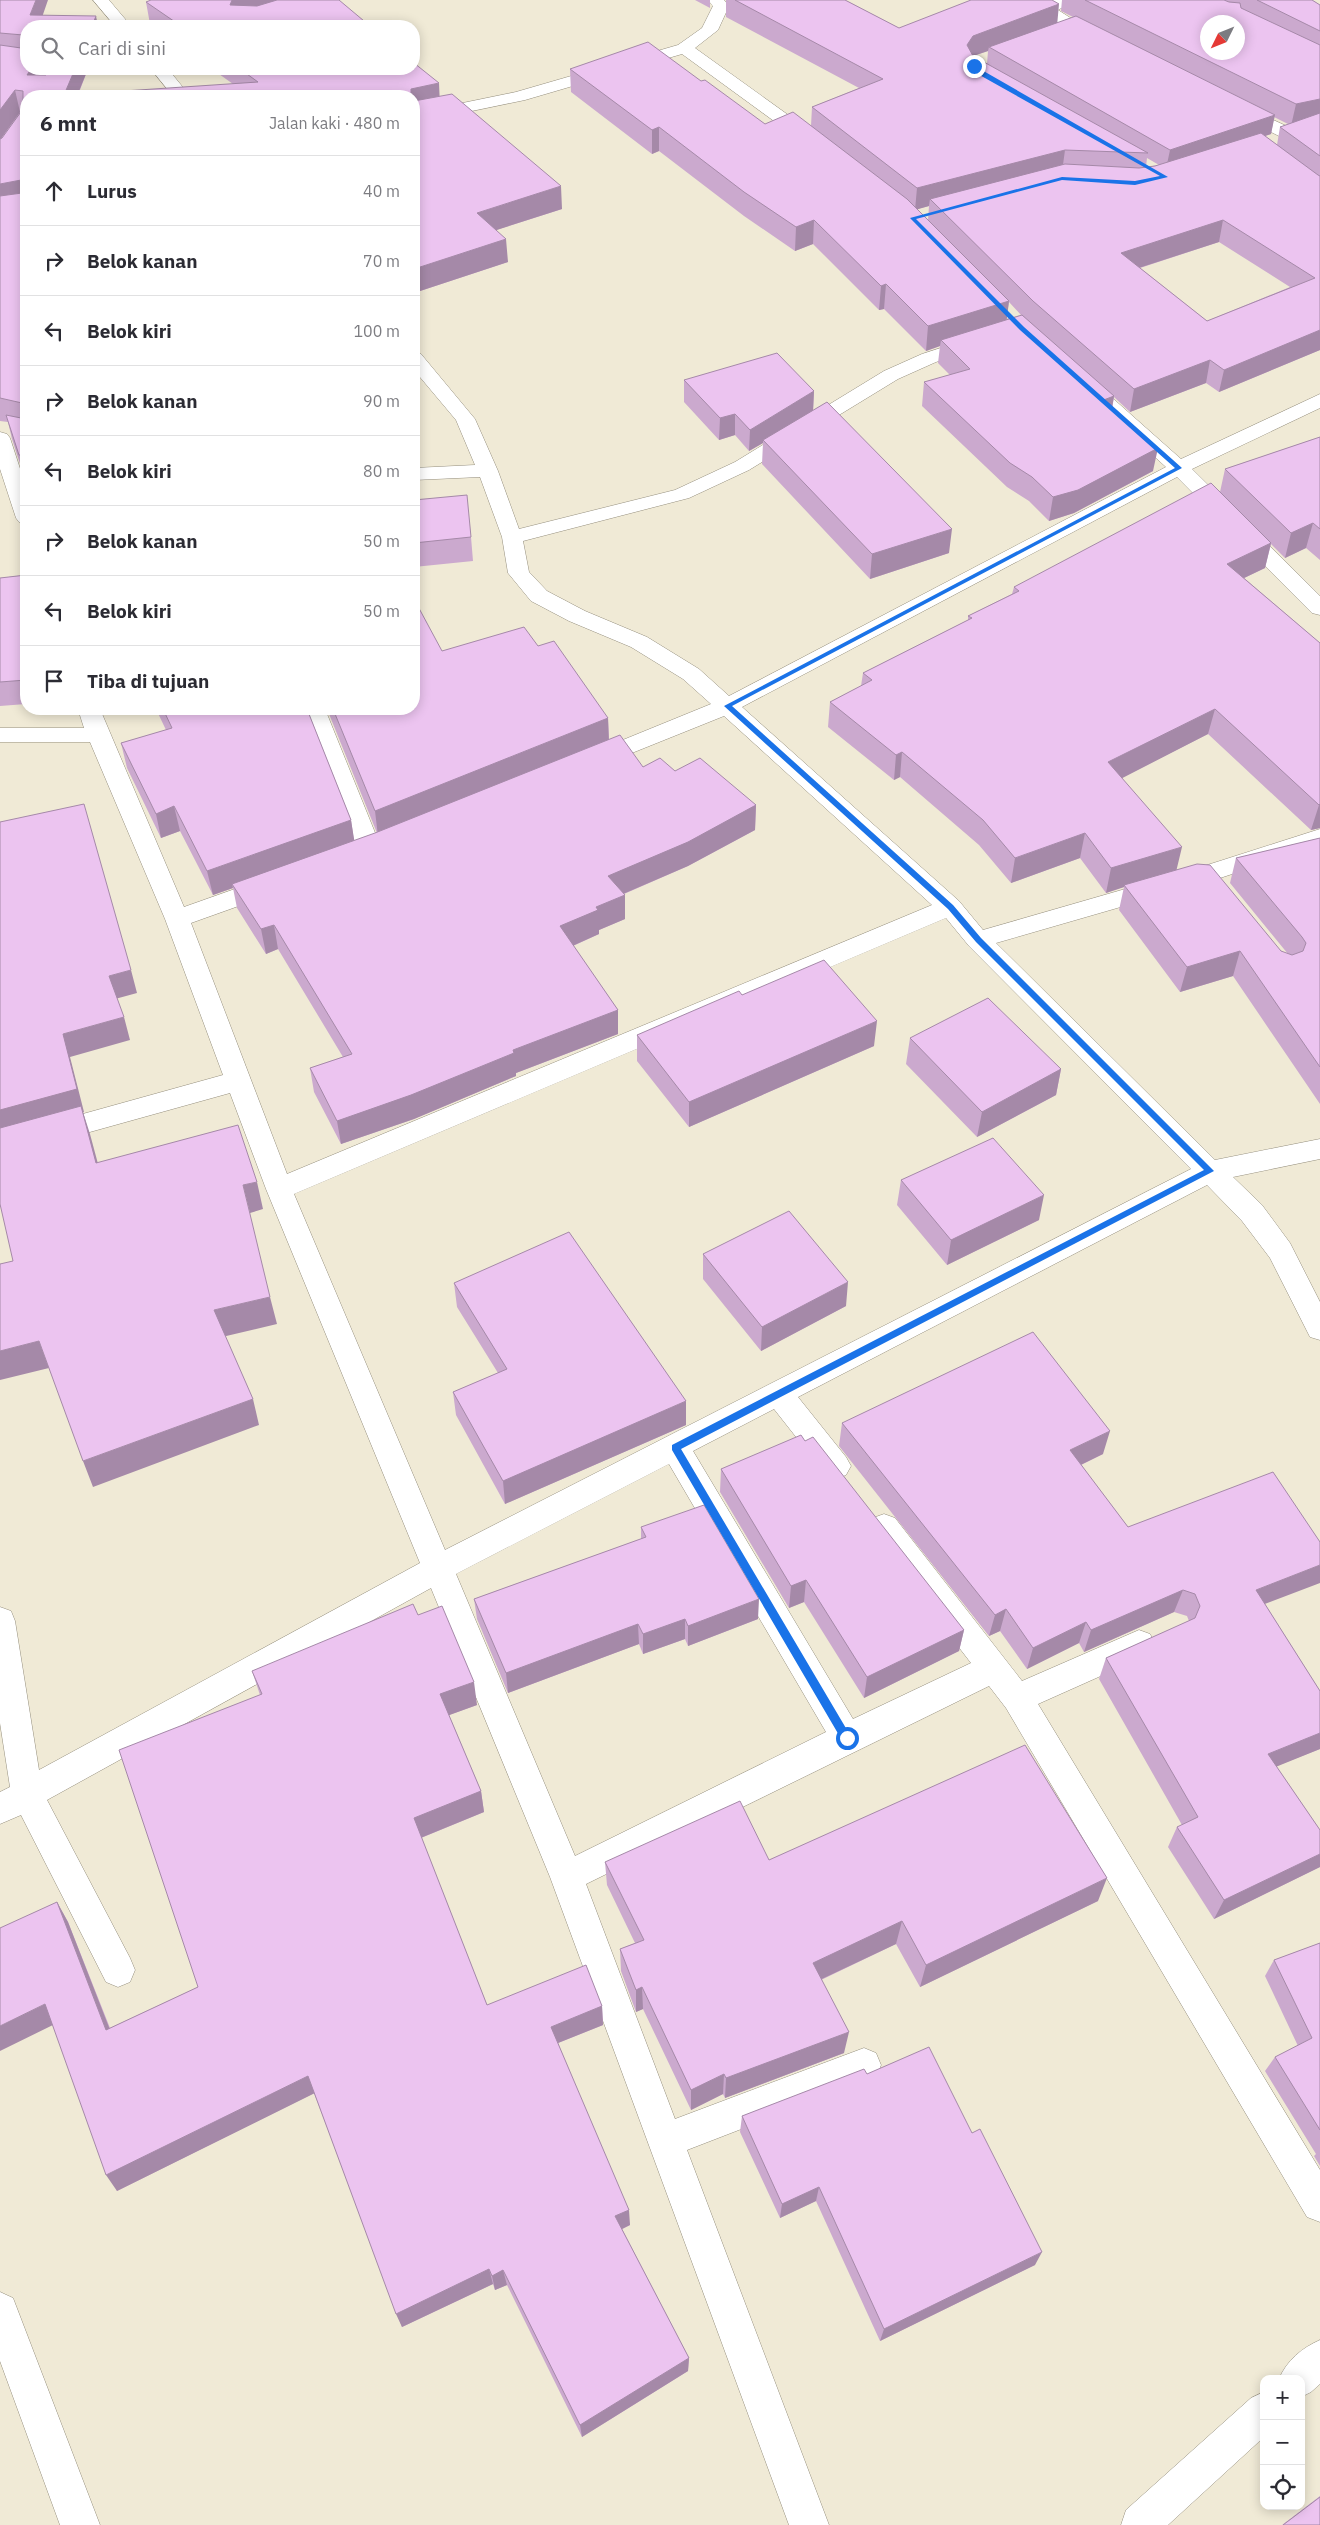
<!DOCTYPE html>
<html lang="id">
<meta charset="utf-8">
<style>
:root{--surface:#fff;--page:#f7f7f7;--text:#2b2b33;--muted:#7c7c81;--line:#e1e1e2}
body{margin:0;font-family:"IBM Plex Sans",sans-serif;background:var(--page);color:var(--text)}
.controls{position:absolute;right:15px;bottom:15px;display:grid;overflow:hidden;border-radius:10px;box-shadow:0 2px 12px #0003}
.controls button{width:45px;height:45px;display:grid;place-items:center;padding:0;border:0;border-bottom:1px solid var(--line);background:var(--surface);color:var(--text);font:25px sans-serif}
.compass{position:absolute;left:1200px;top:15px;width:45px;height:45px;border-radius:50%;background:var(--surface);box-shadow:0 2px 12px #0003;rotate:227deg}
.stop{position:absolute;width:15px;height:15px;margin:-11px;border:4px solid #1a73e8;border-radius:50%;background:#fff}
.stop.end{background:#1a73e8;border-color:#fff;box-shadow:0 1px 5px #0008}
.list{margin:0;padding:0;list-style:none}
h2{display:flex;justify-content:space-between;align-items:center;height:65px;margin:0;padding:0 20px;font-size:21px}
h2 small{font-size:16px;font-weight:400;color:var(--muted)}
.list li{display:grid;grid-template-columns:32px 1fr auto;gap:15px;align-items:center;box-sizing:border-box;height:70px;padding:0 20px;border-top:1px solid var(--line)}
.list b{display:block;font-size:19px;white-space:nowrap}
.list em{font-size:16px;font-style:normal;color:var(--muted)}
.icon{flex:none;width:28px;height:28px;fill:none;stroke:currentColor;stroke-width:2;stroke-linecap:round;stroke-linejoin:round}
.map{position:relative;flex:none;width:1320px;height:2525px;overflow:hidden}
.search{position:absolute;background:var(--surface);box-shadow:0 2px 12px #0003;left:20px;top:20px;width:400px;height:55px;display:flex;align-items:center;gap:12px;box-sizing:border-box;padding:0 18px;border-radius:20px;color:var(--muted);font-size:19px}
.panel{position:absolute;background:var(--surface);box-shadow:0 2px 12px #0003;left:20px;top:90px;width:400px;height:625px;border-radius:20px}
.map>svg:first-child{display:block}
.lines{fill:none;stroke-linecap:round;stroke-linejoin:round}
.minor-casing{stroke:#958f7e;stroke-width:1}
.minor{fill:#fff;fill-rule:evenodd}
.wall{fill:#cba9ce;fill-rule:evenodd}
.shaded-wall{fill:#a589a8}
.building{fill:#ecc4f0;stroke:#a589a8;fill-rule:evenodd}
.route{fill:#1a73e8}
</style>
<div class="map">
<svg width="1320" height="2525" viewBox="0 0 1320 2525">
<rect width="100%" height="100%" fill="#f0ead6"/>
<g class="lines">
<defs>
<path id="minor" d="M93 0H109L131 26H115Z
M708 0H724L729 6 718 30 695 48 816 135 819 139 816 143H804L682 54 525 100 414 123V113L516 92 678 45 702 28 713 6Z
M1053 0H1075L1058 10 1080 24 1082 27 1080 30C1066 34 1049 21 1042 10L1046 3Z
M151 69H168L190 96H173Z
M1239 104 1295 130 1298 134 1295 138H1283L1233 113 1231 109 1233 105Z
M975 337 982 339 985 343 982 347 936 362 898 379 749 470 689 498 523 541 529 572 547 591 585 611 647 637 699 669 729 696 1166 467 1077 387 1074 383 1077 379H1091L1181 459 1320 394V408L1192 469 1320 596V615L1312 613 1177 477 742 707 959 901 983 930 1198 868 1320 829V845L1214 880 996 943 1215 1160 1320 1139V1159L1233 1177 1262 1205 1290 1243 1320 1302V1340L1310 1337 1270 1258 1242 1221 1207 1185 798 1397 846 1457 851 1466 846 1475 836 1479 826 1475 774 1409 693 1451 853 1719 971 1663 873 1536 869 1527 873 1518 884 1514 895 1518 1022 1681 1139 1630 1150 1634 1155 1644 1150 1654 1038 1704 1320 2170V2222L1307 2217 1006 1708 989 1686 586 1884 675 2119 864 2048 876 2053 881 2065 876 2077 687 2150 829 2525H789L550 1877 431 1588 47 1800 130 1958 135 1970 130 1982 118 1987 106 1982 21 1815 0 1824V1792L10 1787 0 1723V1607L11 1611 15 1621 39 1770 420 1563 266 1189 230 1093 0 1157V1137L223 1075 165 919 90 742H0V728H84L78 709H100L184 907 260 880 269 878 278 880 281 886 278 892 191 923 287 1174 932 905 724 716 602 765 594 768 586 765 583 760 586 755 711 704 683 679 631 647 569 621 531 601 508 573 502 537 480 477 414 480V468L475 465 456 420 414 370V352L421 354 475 419 498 471 519 529 675 490 735 462 884 371 922 354ZM946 918 969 946 1191 1169 445 1550 294 1194ZM669 1464 826 1732 575 1856 456 1574Z
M0 432 7 434 10 438 26 487V524L19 522 16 518 0 469Z
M303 709H325L382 850 378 856 370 858 362 856 358 850Z
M0 2292 13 2298 100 2525H60L0 2361Z
M1320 2340V2384L1311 2392 1301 2397V2379H1279C1287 2360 1302 2348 1320 2340Z
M1264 2392V2437L1168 2525H1121L1126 2510 1251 2398Z"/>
</defs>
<use href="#minor" class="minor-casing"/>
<use href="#minor" class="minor"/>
</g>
<path class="wall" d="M0 0 26 26V69H88L78 95 233 84 212 69H414L440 97 562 209 496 230 508 262 414 293V96H26V479H25L12 439 8 422 0 421ZM20 112 2 138 1 139Z
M695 0H710V8Z
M726 0H845L899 28 1053 1 1057 23 1073 17 1061 11 1062 0H1312L1320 5V350L1219 392 1206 383 1130 412 1114 397 1112 409 1153 471 1074 513 1049 521 1029 501 1007 487 922 406 924 382 950 375 938 363 940 346 926 351 884 309 879 310 813 244 795 251 744 216 659 151 652 154 571 92 570 69 701 81 765 124 811 126 812 107 859 88 726 17ZM988 51 987 64 973 56ZM1274 117 1288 124 1280 127 1277 145 1265 136 1271 134ZM1147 158 1159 165 1146 167ZM929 206 928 220 917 209ZM1219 242 1290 287 1207 321 1140 268ZM1009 302 1021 315 1006 319Z
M146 2 370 26H154L150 24Z
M684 380 814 391 813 410 949 553 870 579 762 464 763 443 749 451 735 435 719 440 684 402Z
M1320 437V560L1306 548 1285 558 1271 544 1265 568 1244 578 1320 643V828L1311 830 1208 734 1121 778 1177 870 1281 951 1288 954 1230 883 1236 858 1320 838V1104L1233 976 1180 992 1119 910 1124 887 1106 893 1080 858 1011 883 979 845 900 777 894 780 828 727 830 702 861 686 863 673 968 620V616L1012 594 1014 587 1220 492 1225 469Z
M414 500 471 537 473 561 414 567Z
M26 575V704L0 706V578Z
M538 646 608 718 609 740 643 767 675 771 756 805 755 830 688 866 624 894 625 919 599 930V934L573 946 618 1010V1034L516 1073V1076L414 1119 341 1144 314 1092 310 1068 343 1057 278 949 266 954 237 908 233 888 213 895 180 831 161 838 127 768 121 743 166 730 156 709H307L351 820 354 841 377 833 327 709H414L442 651Z
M742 995 874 1046 689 1127 637 1061V1035Z
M910 1038 1061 1069 1056 1095 977 1137 906 1064Z
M901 1180 1039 1220 947 1265 897 1205Z
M703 1254 846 1306 761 1351 703 1279Z
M454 1283 686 1425 505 1504 456 1415 453 1392 498 1373 457 1307Z
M842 1423 1103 1454 1081 1465 1128 1527 1265 1604 1320 1691V1749L1276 1766 1320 1830V1867L1214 1919 1168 1847 1177 1827 1182 1825 1099 1679 1106 1658 1189 1621 1187 1616 1174 1612 1084 1652 1079 1643 1027 1669 1000 1631 989 1636 839 1446Z
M805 1441 964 1630 959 1651 864 1698 804 1602 789 1608 720 1492 721 1469Z
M641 1527 758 1619 688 1646 685 1639 643 1654 639 1644 508 1693 477 1619 474 1599 641 1539Z
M418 1615 477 1705 449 1715 481 1791 484 1812 421 1838 487 2005 602 2006 603 2025 558 2043 630 2225 622 2229 689 2358 688 2371 582 2437 507 2285 495 2290 493 2284 402 2327 314 2093 117 2191 53 2025 57 1902 68 1922 110 2028 198 1987 260 1695 252 1671Z
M769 1860 1098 1901 920 1987 896 1944 821 1980 844 2053 725 2098 723 2094 691 2110 643 2009 636 2012 621 1971 620 1949 635 1943 607 1885 605 1862Z
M1320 1943V2166L1314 2156 1316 2154 1265 2071 1275 2057 1298 2046 1265 1976 1274 1960Z
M867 2074 972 2133 1035 2265 880 2341 816 2201 780 2218 740 2132 742 2116Z
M1320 2496V2525H1282Z"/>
<path class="shaded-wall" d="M36 0H48L39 26 30 15Z
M232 0H308L235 21 230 5Z
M1059 4 1057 26 989 47 988 51 970 57 967 45 973 36Z
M96 16 98 26H92Z
M31 69H50L32 96 27 75Z
M75 69H88L77 96 64 95Z
M439 83 440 106 414 112V96H411V89Z
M15 90 20 112 0 140V110Z
M1320 99V120L1291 126 1296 104Z
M1275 115 1271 134 1166 169 1170 150Z
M659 127V151L652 154V130Z
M1065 150 1062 172 930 199 929 206 915 210 917 188Z
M21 180 26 203 0 208V184Z
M561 186 562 209 478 236 477 213Z
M814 220 813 244 795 251 796 227Z
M1223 220 1219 242 1117 275 1121 253Z
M506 239 508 262 414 293V269Z
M886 284 884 309 879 310 881 286Z
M1009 301 1006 326 941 340 940 346 926 351 928 326Z
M1320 330V350L1219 392 1224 370Z
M1210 360 1206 383 1130 412 1134 389Z
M814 391 813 412 763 440V443L749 451 750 430Z
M1114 396 1110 420 1101 401Z
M735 414V435L719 440 720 418Z
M1158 448 1153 471 1074 513 1049 521 1053 497Z
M1313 523 1306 548 1285 558 1291 533Z
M952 529 949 553 870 579 872 554Z
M1271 543 1265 568 1221 589 1227 564Z
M1215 709 1208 734 1103 788 1108 762Z
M608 718 609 743 378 836 375 811Z
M902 752 900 777 894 780 896 755Z
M1320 804V828L1311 830 1319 805Z
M756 805 755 830 688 866 609 900 608 876Z
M174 806 180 831 161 838 156 814Z
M351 820 355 845 232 884 233 888 213 895 207 871Z
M1085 833 1080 858 1011 883 1015 858Z
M1182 847 1176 872 1124 885V887L1106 893 1111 868Z
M625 895V919L599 930V934L561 951 560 926 596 907Z
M274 925 278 949 266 954 261 929Z
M1240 951 1233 976 1180 992 1187 967Z
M131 970 137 993 115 999 109 976Z
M618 1010V1034L516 1073V1076L414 1119 341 1144 337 1121 513 1050Z
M124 1017 130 1040 70 1057 84 1112H83L90 1134 105 1190 0 1131V1110L63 1034Z
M877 1021 874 1046 689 1127V1102Z
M1061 1069 1056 1095 977 1137 982 1112Z
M257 1182 263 1209 250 1213 243 1185Z
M1044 1195 1039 1220 947 1265 951 1240Z
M848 1282 846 1306 761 1351 762 1327Z
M270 1297 277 1324 222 1337 214 1310Z
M39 1341 49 1368 0 1380V1351Z
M253 1399 259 1425 93 1487 83 1461Z
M686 1401V1425L505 1504 503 1481Z
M1110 1431 1103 1454 1064 1473 1070 1450Z
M1320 1565V1583L1246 1611 1256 1590Z
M806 1580 804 1602 789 1608 791 1586Z
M1183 1590 1174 1612 1084 1652 1091 1630Z
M759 1599 758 1619 688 1646V1626Z
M1006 1609 1000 1631 989 1636 995 1615Z
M685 1619V1639L643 1654V1634Z
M1086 1622 1079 1643 1027 1669 1033 1648Z
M638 1624 639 1644 508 1693 506 1673Z
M964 1630 959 1651 864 1698 867 1677Z
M474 1682 477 1705 444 1717 440 1694Z
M1320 1733V1749L1258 1774 1268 1754Z
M481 1791 484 1812 418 1839 414 1818Z
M1320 1854V1867L1214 1919 1224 1900Z
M1107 1878 1098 1901 920 1987 926 1965Z
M57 1902 68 1922 117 2048 106 2030Z
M902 1921 896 1944 809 1985 813 1963Z
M642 1987 643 2009 636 2012V1990Z
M45 2004 57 2023 0 2051V2026Z
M602 2006 603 2025 553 2045 551 2027Z
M849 2032 844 2053 725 2098 726 2078Z
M724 2074 723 2094 691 2110V2090Z
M308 2076 315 2093 117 2191 106 2175Z
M819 2187 816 2201 780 2218 782 2204Z
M629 2210 630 2225 616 2232 615 2216Z
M1042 2252 1035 2265 880 2341 884 2329Z
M489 2269 493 2284 402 2327 396 2314Z
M503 2270 507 2285 495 2290 492 2276Z
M689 2358 688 2371 582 2437 580 2425Z"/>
<path class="building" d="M0 0H36L30 15 96 16 92 26H26V69H31L27 75H46L50 69H75L64 95 258 82 240 69H414V63L439 83 411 89V96H26V456L19 455 6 415 21 418 22 403 0 398V196L22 193 23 182 21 180 0 184V139L2 138 23 109V91L15 90 0 110V45L21 48 23 35 0 33Z
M151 0H232L230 5 257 6 277 0H339L370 26H181L146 2Z
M735 0H845L899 28 971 0H1052L1059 4 973 36 967 45 973 56 1148 153 1065 150 917 188 812 107 883 79Z
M1085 0H1224L1229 2 1240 3 1241 8 1320 45V99L1296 104ZM1208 22H1238V52H1208Z
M1257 0H1312L1320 5V31Z
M1076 16 1275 115 1170 150 989 47Z
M648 42 701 81 705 80 765 124 793 112 907 199 1009 301 928 326 886 284 881 286 814 220 796 227 744 192 659 127 652 130 570 69Z
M452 94 561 186 477 213 506 239 414 269V101Z
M1320 113V156L1280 127Z
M1261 133 1318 175 1320 176V330L1224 370 1210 360 1134 389 1033 301 930 199 1065 164 1139 168 1155 166ZM1223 220 1315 278 1207 321 1121 253Z
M1022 315 1114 396 1101 401 1158 448 1078 490 1053 497 1032 477 1010 463 924 382 970 369 941 340Z
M777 353 814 391 750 430 735 414 720 418 684 380Z
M827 402 952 529 872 554 763 440Z
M1320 437V529L1313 523 1291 533 1225 469Z
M1211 483 1271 543 1227 564 1320 643V804L1319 805 1215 709 1108 762 1182 847 1111 868 1085 833 1015 858 983 820 902 752 896 755 830 702 872 680 863 673 972 618 968 616 1019 591 1014 587Z
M467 495 471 537 414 543V500Z
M26 575V680L0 682V578Z
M414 599 442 651 524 627 538 646 554 641 608 718 375 811 333 709H414Z
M163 709H307L351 820 207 871 174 806 156 814 121 743 172 728Z
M620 735 643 767 660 758 675 771 700 758 756 805 688 842 608 876 625 895 596 907 598 910 560 926 618 1010 513 1050 514 1053 411 1095 337 1121 310 1068 352 1054 274 925 261 929 232 884 375 833Z
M84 804 131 970 109 976 124 1017 63 1034 77 1089 0 1110V822Z
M1320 838V1067L1240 951 1187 967 1124 885 1197 864 1210 865 1281 951 1292 955 1303 951 1306 943 1302 937 1236 858Z
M824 960 877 1021 689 1102 637 1035 739 991 742 995Z
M988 998 1061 1069 982 1112 910 1038Z
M81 1106 96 1163 238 1125 257 1182 243 1185 270 1297 214 1310 253 1399 83 1461 39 1341 0 1351V1264L13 1261 0 1204V1128Z
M993 1138 1044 1195 951 1240 901 1180Z
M789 1211 848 1282 762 1327 703 1254Z
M569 1232 686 1401 503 1481 453 1392 507 1369 454 1283Z
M1033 1332 1110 1431 1070 1450 1128 1527 1273 1472 1320 1542V1565L1256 1590 1320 1691V1733L1268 1754 1320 1830V1854L1224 1900 1177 1827 1198 1817 1106 1658 1195 1618 1200 1606 1195 1594 1183 1590 1091 1630 1086 1622 1033 1648 1006 1609 995 1615 842 1423Z
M801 1435 805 1441 813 1437 964 1630 867 1677 806 1580 791 1586 721 1469Z
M704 1505 759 1599 688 1626 685 1619 643 1634 638 1624 506 1673 474 1599 646 1537 641 1527Z
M413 1604 418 1615 442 1606 474 1682 440 1694 481 1791 414 1818 487 2005 586 1965 602 2006 551 2027 629 2210 615 2216 689 2358 580 2425 503 2270 492 2276 489 2269 396 2314 308 2076 106 2175 45 2004 0 2026V1928L57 1902 106 2030 198 1987 119 1750 262 1694 252 1671Z
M1025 1745 1107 1878 926 1965 902 1921 813 1963 849 2032 726 2078 724 2074 691 2090 642 1987 636 1990 620 1949 644 1940 605 1862 740 1801 769 1860Z
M1320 1943V2130L1275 2057 1312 2038 1274 1960Z
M929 2047 972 2133 980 2129 1042 2252 884 2329 819 2187 782 2204 742 2116 864 2069 867 2074Z
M1320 2497V2525H1283Z"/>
<path class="route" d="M973 65 1168 177 1135 185 1062 180 916 219 1024 327 1182 468 732 706 953 905 981 938 1214 1171 681 1449 850 1735 851 1738 847 1743 843 1742 672 1450V1445L1204 1170 976 942 948 909 724 706 1175 468 1020 330 910 218 1062 177 1135 181 1160 176 976 73Z"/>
</svg>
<div class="controls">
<button>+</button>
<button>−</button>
<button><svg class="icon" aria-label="locate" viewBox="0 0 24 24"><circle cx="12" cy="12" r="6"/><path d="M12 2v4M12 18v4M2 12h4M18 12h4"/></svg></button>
</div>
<svg class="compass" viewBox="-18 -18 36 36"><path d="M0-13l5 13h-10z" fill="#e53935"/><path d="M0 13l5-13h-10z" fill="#7c7c81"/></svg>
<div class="stop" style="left:847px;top:1738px"></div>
<div class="stop end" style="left:974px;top:66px"></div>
<div class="search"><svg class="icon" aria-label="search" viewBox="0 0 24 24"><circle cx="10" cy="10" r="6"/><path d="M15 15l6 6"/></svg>Cari di sini</div>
<section class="panel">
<h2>6 mnt<small>Jalan kaki · 480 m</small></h2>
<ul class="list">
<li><svg class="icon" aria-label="ahead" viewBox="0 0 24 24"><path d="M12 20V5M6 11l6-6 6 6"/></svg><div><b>Lurus</b></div><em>40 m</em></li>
<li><svg class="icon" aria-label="right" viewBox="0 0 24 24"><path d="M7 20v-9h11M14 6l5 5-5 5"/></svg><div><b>Belok kanan</b></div><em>70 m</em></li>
<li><svg class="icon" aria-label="left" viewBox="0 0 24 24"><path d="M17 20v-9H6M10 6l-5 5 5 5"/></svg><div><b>Belok kiri</b></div><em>100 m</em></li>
<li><svg class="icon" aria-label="right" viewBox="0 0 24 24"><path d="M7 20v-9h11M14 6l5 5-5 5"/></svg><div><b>Belok kanan</b></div><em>90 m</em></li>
<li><svg class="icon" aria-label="left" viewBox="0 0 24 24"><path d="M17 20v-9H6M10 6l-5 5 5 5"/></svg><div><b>Belok kiri</b></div><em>80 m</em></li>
<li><svg class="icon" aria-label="right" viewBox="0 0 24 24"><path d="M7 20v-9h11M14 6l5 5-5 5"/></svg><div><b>Belok kanan</b></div><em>50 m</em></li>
<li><svg class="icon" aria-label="left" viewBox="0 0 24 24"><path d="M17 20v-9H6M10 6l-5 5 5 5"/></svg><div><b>Belok kiri</b></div><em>50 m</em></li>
<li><svg class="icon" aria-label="arrive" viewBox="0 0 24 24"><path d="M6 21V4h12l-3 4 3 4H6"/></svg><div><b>Tiba di tujuan</b></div></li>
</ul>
</section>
</div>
